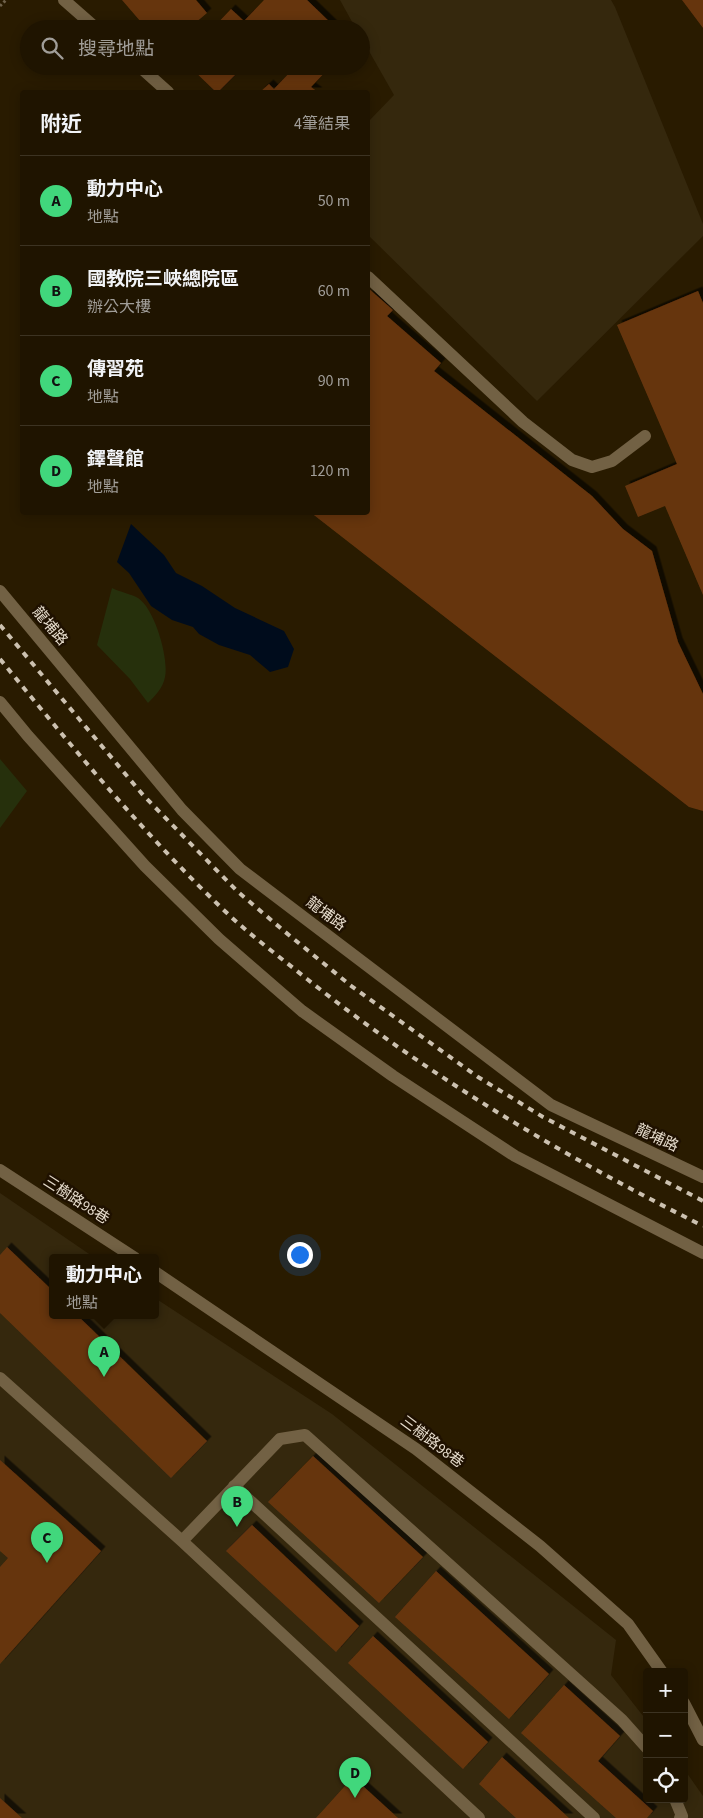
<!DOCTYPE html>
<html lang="zh-TW">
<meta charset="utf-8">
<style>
:root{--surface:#1f1400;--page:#2c210f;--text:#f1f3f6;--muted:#a19e99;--line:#3c3322;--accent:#41d77c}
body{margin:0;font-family:"Source Sans 3","Noto Sans TC",sans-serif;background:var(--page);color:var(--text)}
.controls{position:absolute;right:15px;bottom:15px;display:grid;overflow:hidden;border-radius:5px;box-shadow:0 2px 12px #0003}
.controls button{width:45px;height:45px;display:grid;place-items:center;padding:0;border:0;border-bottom:1px solid var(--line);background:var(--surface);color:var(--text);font:25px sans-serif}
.you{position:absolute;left:299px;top:1254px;width:18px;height:18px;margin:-12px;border:4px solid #fff;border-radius:50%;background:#1a73e8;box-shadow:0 0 0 8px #1a73e833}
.badge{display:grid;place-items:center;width:32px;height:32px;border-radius:50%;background:var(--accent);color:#111;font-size:16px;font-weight:700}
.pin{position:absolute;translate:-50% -41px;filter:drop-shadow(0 1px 2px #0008)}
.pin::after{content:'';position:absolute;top:26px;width:18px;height:15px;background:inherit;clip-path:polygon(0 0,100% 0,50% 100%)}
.popup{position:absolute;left:49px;top:1254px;width:110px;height:65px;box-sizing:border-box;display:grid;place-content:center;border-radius:5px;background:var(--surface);filter:drop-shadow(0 1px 4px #0005);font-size:16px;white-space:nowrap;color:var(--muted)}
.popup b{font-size:19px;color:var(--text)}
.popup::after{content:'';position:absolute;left:50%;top:100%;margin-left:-10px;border:10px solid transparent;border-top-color:var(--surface)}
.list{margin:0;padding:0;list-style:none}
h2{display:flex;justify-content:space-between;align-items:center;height:65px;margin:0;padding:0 20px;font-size:21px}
h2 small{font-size:16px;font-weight:400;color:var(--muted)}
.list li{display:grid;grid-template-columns:32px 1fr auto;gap:15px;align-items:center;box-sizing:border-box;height:90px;padding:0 20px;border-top:1px solid var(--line)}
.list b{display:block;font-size:19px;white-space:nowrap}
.list p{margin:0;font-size:16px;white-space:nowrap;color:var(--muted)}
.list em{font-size:16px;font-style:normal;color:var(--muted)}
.icon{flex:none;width:28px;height:28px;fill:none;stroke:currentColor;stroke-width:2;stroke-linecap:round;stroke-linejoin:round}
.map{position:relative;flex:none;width:703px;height:1818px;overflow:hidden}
.search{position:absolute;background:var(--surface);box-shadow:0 2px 12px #0003;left:20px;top:20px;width:350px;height:55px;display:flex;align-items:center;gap:12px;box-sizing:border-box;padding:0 18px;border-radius:28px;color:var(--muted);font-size:19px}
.panel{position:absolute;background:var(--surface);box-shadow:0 2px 12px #0003;left:20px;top:90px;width:350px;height:425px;border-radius:5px}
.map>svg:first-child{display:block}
.built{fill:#35280d}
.green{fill:#26300c}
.water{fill:#000c1c}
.building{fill:#663510;filter:url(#shadow)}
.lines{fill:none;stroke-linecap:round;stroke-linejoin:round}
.path{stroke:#6f624b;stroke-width:3;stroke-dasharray:2.5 2.5;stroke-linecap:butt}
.minor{stroke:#726144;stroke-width:12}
.rail{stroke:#ccc1b0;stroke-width:4;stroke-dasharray:6 6;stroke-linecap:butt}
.labels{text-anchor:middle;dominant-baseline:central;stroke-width:5;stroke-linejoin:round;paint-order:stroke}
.street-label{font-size:15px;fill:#e6dccc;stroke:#1f1100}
</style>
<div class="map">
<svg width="703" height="1818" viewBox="0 0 703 1818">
<defs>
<filter id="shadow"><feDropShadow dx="4.5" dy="-4.5" stdDeviation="0" flood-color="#0009"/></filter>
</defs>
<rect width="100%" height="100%" fill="#291b00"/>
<path class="built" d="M340 0H611L615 7 703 224V236L537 401 368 235V122L394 95 361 37V29H356Z
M0 1193 95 1258H53V1316H155V1298L332 1414 616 1640 611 1675 647 1721V1799H684V1769L703 1796V1818H0Z"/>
<path class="green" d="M112 588C120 592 131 594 138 598 155 609 169 659 165 677 163 688 155 696 148 703L130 679 97 645Z
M0 759 27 791 0 828Z"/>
<path class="water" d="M131 524 164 555 176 573 202 586 235 608 284 631 294 649 288 667 270 672 250 655 219 645 199 634 193 627 172 620 151 606 129 573 117 562Z"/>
<path class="building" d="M122 0H196L207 13 188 29H147Z
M264 0H307L337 29H212L231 9 244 21Z
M682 0H703V28Z
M189 66H244L218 92H216Z
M291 66H331L311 87 318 92H260L269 84 274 89 293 69Z
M368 288 393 310 387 316 441 363 434 371 592 496 623 529 652 551 678 642 703 694V811L689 807 310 512H368Z
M698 291 703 303V595L665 506 638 517 625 486 677 464 617 325Z
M7 1247 53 1291V1316H78L207 1441 171 1478 0 1313V1255Z
M313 1456 423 1557 379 1603 268 1502Z
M0 1460 101 1551 0 1664V1567L8 1558 0 1551Z
M252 1525 359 1626 336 1652 226 1551Z
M436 1571 549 1674 509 1719 395 1617Z
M373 1636 488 1742 463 1769 348 1663Z
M564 1685 620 1736 598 1761 653 1811 647 1818H616L521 1733Z
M502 1757 569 1818H516L479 1784Z
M353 1777 398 1818H316Z
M0 1798 22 1818H0Z"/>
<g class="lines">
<path class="path" d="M0 6 6 0"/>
<path class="minor" d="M64 0 97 29
M139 66 168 92
M368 277 523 422 572 460 592 467 612 461 645 436
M0 591 182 810 240 869 551 1105 703 1177
M0 702 28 736 145 866 219 939 302 1011 393 1076 515 1156 703 1253
M0 1170 135 1258
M155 1272 416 1449 540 1546 628 1624 662 1672
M0 1378 182 1541 479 1818
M234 1486 594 1818
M182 1541 280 1439 305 1435 622 1720 647 1748
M684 1703 703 1740
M675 1799 682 1816 680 1818"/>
<path class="rail" d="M0 625 143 795 237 891 284 931 350 985 478 1077 543 1117 703 1201
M0 659C72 747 146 837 229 915 254 938 281 958 307 979 430 1077 563 1156 703 1226"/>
</g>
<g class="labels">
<g class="street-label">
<text transform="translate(50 626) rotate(50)">龍埔路</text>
<text transform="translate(326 914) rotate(37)">龍埔路</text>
<text transform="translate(657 1138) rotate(25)">龍埔路</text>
<text transform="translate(76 1200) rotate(33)">三樹路98巷</text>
<text transform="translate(432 1442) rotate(37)">三樹路98巷</text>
</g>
</g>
</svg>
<div class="controls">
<button>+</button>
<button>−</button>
<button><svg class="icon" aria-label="locate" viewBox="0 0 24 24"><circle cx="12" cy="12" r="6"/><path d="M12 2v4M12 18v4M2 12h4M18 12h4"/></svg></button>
</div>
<div class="you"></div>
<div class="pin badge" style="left:104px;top:1377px">A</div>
<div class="popup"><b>動力中心</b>地點</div>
<div class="pin badge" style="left:237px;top:1527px">B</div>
<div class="pin badge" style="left:47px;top:1563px">C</div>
<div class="pin badge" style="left:355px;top:1798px">D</div>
<div class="search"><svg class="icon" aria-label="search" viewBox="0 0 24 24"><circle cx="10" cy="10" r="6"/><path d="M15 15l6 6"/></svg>搜尋地點</div>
<section class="panel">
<h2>附近<small>4筆結果</small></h2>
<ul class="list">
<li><span class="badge">A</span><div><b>動力中心</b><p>地點</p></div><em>50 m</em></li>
<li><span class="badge">B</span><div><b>國教院三峽總院區</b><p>辦公大樓</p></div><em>60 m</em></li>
<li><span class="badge">C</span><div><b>傳習苑</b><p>地點</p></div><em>90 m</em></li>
<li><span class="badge">D</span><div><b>鐸聲館</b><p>地點</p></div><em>120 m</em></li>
</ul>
</section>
</div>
